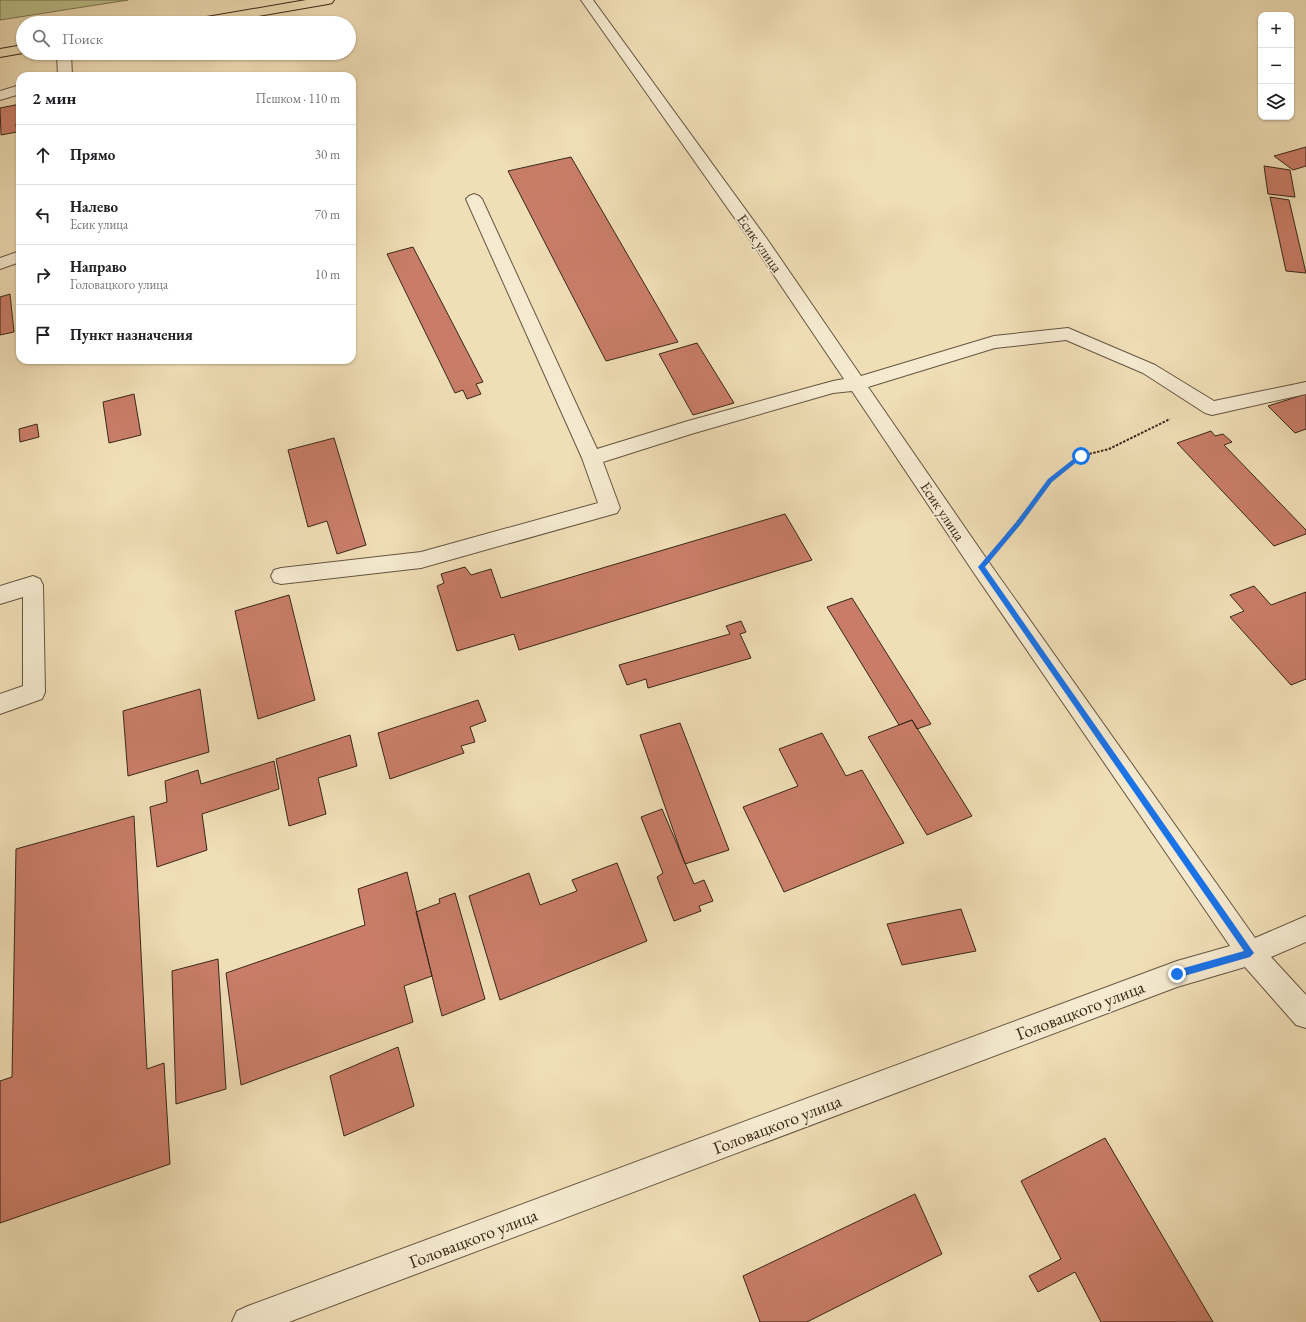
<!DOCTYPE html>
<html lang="ru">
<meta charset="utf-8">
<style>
:root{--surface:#fff;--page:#f6f6f6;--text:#202124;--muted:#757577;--line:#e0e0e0}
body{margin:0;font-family:"EB Garamond",serif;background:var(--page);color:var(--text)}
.controls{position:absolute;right:12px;top:12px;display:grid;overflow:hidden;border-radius:8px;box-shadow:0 1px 3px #0004}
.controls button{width:36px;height:36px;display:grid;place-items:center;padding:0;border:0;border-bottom:1px solid var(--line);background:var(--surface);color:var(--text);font:20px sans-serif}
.stop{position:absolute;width:12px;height:12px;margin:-9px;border:3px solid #1a73e8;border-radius:50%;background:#fff}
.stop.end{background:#1a73e8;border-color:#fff;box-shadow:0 1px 4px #0008}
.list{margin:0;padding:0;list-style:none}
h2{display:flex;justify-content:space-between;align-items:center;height:52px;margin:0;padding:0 16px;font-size:17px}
h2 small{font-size:13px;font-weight:400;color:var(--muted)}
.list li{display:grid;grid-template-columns:26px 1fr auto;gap:12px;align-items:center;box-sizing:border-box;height:60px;padding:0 16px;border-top:1px solid var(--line)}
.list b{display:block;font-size:15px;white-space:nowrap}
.list p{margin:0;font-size:13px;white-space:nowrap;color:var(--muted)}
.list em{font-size:13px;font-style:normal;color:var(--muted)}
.icon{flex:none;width:22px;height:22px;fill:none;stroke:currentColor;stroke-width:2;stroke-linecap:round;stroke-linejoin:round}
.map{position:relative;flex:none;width:1306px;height:1322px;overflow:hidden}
.search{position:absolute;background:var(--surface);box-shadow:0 1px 3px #0004;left:16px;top:16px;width:340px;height:44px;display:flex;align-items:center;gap:10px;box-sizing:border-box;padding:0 14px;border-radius:22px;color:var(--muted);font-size:15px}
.panel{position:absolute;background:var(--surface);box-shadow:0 1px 3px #0004;left:16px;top:72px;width:340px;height:292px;border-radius:12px}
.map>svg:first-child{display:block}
.green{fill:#bcc18c;stroke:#7a7452}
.building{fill:#c97d68;stroke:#372718}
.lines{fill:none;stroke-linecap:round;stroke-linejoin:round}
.minor-casing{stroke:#655540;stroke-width:2}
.major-casing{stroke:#372718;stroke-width:2}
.path-far1{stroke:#372718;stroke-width:2;stroke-dasharray:2.5 1.5;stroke-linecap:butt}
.path{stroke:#372718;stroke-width:2.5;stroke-dasharray:3 2;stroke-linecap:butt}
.minor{fill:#f5ead0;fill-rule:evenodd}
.major{fill:#f0deb6;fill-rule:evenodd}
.route{fill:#1a73e8}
.labels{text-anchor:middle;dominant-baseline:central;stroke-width:3.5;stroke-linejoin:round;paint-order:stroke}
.street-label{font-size:15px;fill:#372718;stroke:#f5ead0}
.near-street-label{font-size:18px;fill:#372718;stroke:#f5ead0}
</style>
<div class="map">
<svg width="1306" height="1322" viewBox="0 0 1306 1322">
<rect width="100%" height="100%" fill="#f0deb6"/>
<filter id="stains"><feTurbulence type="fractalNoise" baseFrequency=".005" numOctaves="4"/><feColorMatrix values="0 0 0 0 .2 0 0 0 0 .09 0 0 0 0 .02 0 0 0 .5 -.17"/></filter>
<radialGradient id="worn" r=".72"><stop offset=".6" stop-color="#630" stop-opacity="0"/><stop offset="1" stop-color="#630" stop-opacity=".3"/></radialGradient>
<path class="green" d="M0 0H128L0 20Z"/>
<path class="building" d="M20 104V123L16 124 17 132 1 135 0 108Z
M1306 147V166L1293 170 1274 156Z
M571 157 678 342 606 361 508 171Z
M1264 166 1290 170 1295 197 1268 194Z
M1270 197 1289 200 1306 273 1286 271Z
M413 247 483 382 476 384 481 394 467 399 463 390 455 393 387 254Z
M10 294 14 332 0 335V297Z
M697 343 734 403 693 415 659 354Z
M134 394 141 435 109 443 103 402Z
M1306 394V429L1295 433 1268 406Z
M37 424 39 437 20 442 19 429Z
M1211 431 1215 436 1223 434 1232 442 1224 445 1306 530V534L1274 546 1177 443Z
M334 438 366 545 337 554 327 521 308 527 288 450Z
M785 514 812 560 519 650 514 634 457 651 437 586 444 583 441 574 465 567 471 575 491 569 501 598Z
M1254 586 1271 605 1306 592V679L1291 685 1230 617 1244 611 1230 595Z
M289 595 315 700 258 719 235 611Z
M852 598 931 724 917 729 912 720 899 725 827 607Z
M741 621 746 632 740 634 751 658 648 688 646 679 627 685 619 665 730 634 726 626Z
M200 689 209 752 128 776 123 711Z
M478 700 486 721 470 727 475 742 461 746 464 753 390 779 378 733Z
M912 720 972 816 927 835 868 737Z
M680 723 729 850 685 864 640 735Z
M822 733 846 776 862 770 904 843 784 892 743 807 798 786 779 749Z
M350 735 357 766 318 778 326 814 289 826 276 759Z
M274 761 279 789 202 814 207 850 157 867 150 807 167 802 165 781 198 770 201 784Z
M662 809 694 884 704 880 713 901 699 906 701 911 674 921 657 877 663 873 641 817Z
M134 816 147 1069 164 1063 170 1164 0 1223V1081L12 1077 16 849Z
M617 863 647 941 500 1000 469 896 529 873 540 905 577 891 572 880Z
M407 872 432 976 404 986 413 1022 241 1085 226 973 365 925 358 889Z
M455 893 485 999 442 1016 416 912 440 903 439 899Z
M961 909 976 951 902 965 887 924Z
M218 959 226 1089 176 1104 172 971Z
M398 1047 414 1106 344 1136 330 1076Z
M1105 1138 1213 1322H1101L1075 1272 1038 1292 1029 1276 1061 1259 1021 1181Z
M915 1194 942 1254 807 1322H760L743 1276Z"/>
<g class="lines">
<defs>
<path id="minor" d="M581 0H593L767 239 861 376 994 336 1068 328 1155 365 1214 401 1306 382V394L1212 415 1205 413 1143 373 1066 340 995 348 868 387 988 561 1255 938 1306 916V942L1271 957 1306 995V1028L1296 1025 1245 967 1177 987 289 1322H232L237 1311 248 1306 1177 961 1230 946 974 573 852 391 833 393 691 434 603 462 620 508 617 513 421 568 281 584 274 582 271 576 274 570 281 568 421 552 598 503 582 458 466 199 469 196 474 194 479 196 482 199 597 449 688 421 833 381 844 379 755 247Z
M57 53H71L72 76H58Z
M20 85V94L0 100V91Z
M20 251V262L0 269V258Z
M33 576 40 579 43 585 45 692 42 699 0 714V694L23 686V597L0 604V586Z"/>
<path id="major" d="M306 0H334L332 3 328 4 218 23H188L190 20 195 19Z
M23 45V53L0 57V49Z"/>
</defs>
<use href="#minor" class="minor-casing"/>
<use href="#major" class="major-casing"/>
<path class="path-far1" d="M1023 515 1050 480 1081 456 1109 449 1170 419"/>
<path class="path" d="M1002 542 1024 514"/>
<use href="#minor" class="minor"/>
<use href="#major" class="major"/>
</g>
<path class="route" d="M1081 453 1084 456 1083 457 1052 482 1021 524 985 567 1254 953 1250 957 1177 978 1173 974 1177 970 1244 951 978 567 1017 521 1048 479Z"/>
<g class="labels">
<g class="street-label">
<text transform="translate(760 243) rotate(55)">Есик улица</text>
<text transform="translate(943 511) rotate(56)">Есик улица</text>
</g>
<g class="near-street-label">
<text transform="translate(1080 1010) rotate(-21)">Головацкого улица</text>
<text transform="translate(777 1124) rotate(-21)">Головацкого улица</text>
<text transform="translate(473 1238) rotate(-21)">Головацкого улица</text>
</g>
</g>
<rect width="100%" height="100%" filter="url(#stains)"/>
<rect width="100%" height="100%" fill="url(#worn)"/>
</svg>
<div class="controls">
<button>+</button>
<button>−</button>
<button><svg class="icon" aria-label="layers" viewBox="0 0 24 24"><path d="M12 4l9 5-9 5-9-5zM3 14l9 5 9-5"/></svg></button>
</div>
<div class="stop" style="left:1081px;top:456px"></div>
<div class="stop end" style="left:1177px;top:974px"></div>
<div class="search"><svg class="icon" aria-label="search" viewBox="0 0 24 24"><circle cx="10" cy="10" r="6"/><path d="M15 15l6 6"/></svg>Поиск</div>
<section class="panel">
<h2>2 мин<small>Пешком · 110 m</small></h2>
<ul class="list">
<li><svg class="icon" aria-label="ahead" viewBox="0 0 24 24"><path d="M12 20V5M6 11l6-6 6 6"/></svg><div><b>Прямо</b></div><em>30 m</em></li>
<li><svg class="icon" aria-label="left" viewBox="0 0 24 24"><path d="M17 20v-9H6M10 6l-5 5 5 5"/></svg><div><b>Налево</b><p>Есик улица</p></div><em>70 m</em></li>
<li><svg class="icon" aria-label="right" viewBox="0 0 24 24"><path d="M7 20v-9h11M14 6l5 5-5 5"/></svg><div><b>Направо</b><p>Головацкого улица</p></div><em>10 m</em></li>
<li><svg class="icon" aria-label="arrive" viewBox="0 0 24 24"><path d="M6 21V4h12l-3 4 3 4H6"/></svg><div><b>Пункт назначения</b></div></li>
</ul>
</section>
</div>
